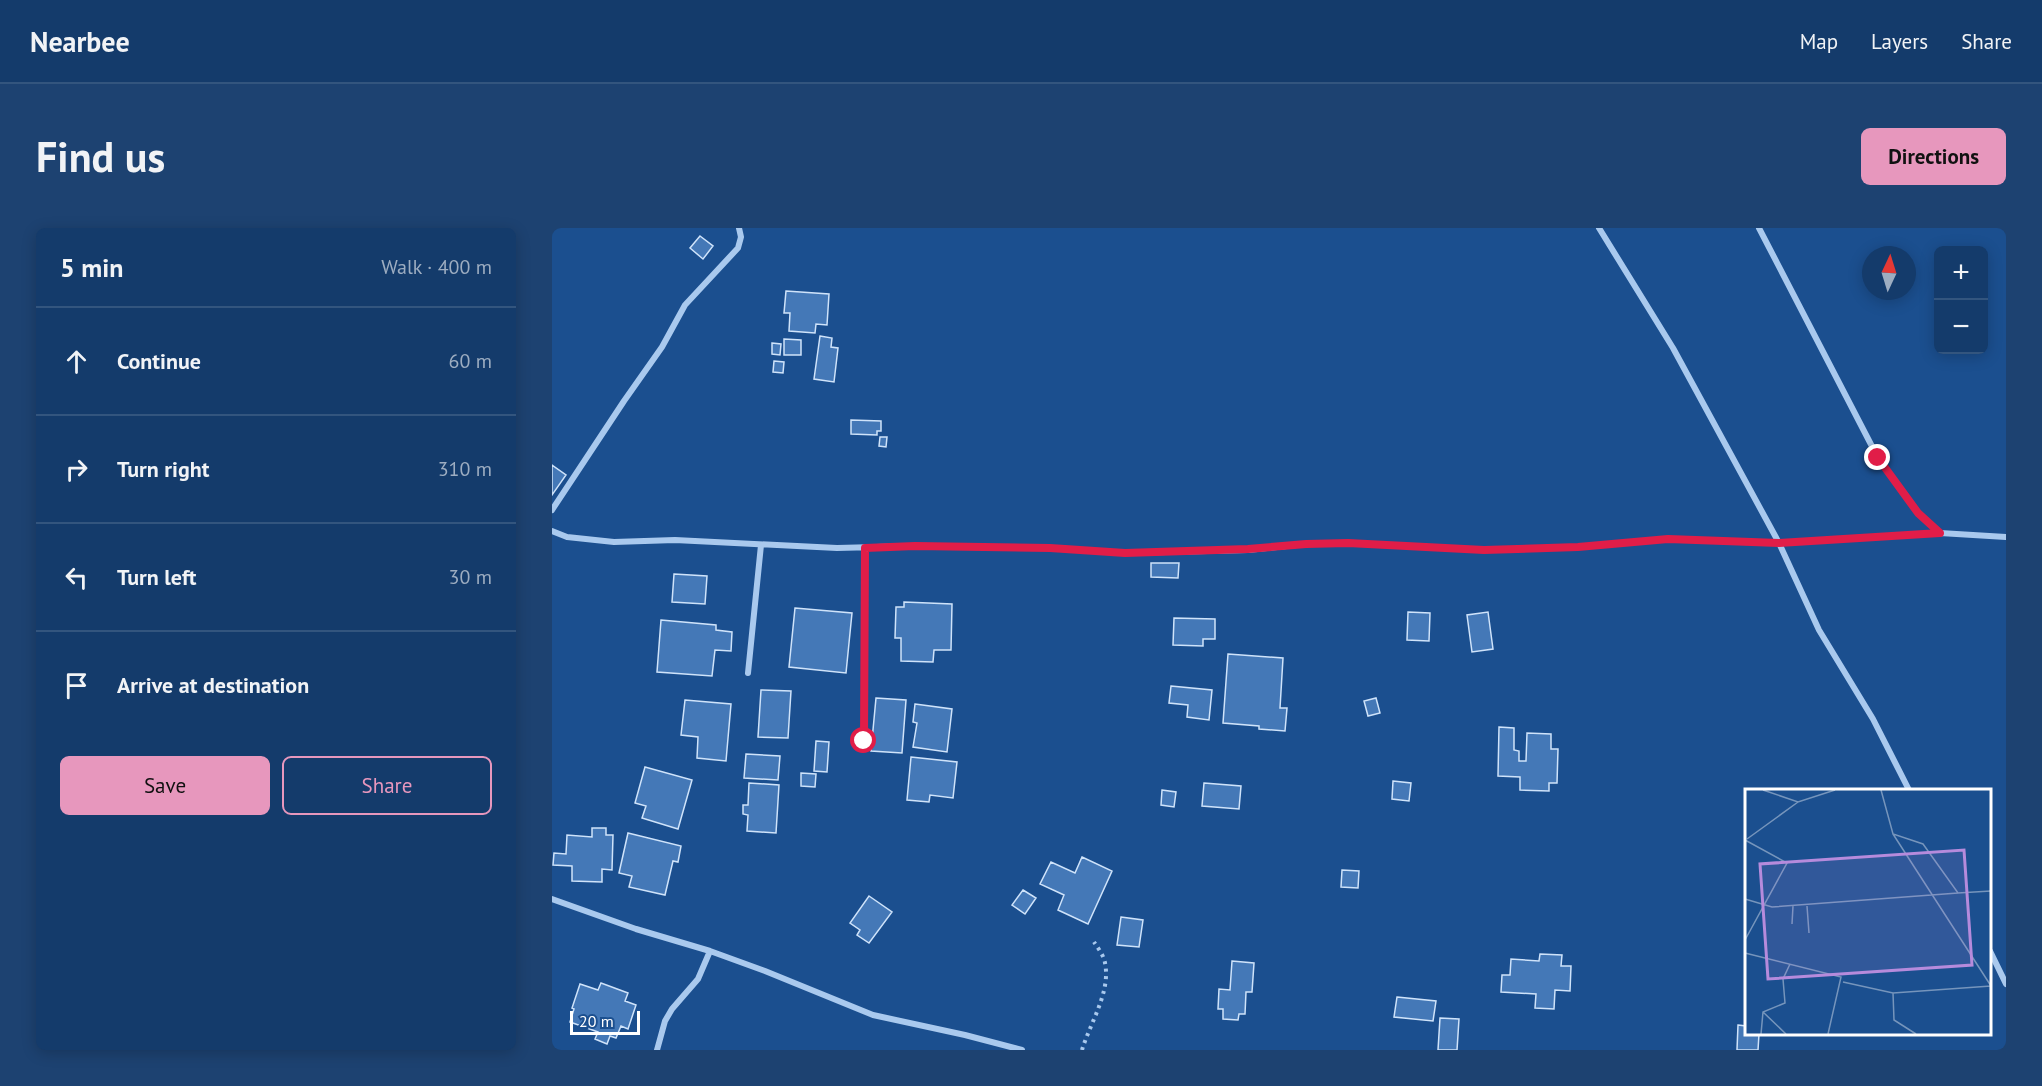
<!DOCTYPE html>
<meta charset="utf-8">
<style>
:root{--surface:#143b6b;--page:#1d4271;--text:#f1f3f6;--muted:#9dadc1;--line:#33557e;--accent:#e797bd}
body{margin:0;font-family:"PT Sans",sans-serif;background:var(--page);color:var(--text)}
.controls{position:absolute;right:18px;top:18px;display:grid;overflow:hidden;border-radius:9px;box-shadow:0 3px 15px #0003}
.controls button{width:54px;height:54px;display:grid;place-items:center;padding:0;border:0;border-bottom:2px solid var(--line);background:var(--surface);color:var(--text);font:30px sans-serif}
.compass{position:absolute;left:1310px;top:18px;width:54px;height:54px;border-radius:50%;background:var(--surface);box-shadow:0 3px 15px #0003;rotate:4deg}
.scale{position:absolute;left:18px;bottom:15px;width:70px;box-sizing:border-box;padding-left:6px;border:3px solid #fff;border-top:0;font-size:16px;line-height:21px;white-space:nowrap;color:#fff;-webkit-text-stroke:4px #1b4f8f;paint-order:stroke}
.stop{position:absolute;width:18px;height:18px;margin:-14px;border:4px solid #e11d48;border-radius:50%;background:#fff}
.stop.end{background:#e11d48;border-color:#fff;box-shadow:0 2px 6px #0008}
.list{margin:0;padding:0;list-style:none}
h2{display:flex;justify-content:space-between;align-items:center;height:78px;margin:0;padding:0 24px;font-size:26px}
h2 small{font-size:20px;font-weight:400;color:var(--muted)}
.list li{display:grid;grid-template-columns:39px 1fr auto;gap:18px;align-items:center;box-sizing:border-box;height:108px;padding:0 24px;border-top:2px solid var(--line)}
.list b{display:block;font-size:22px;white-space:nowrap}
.list em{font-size:20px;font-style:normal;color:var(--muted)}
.actions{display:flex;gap:12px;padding:18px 24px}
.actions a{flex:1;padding:14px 0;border:2px solid var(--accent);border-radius:9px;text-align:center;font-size:21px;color:var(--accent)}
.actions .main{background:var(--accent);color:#111}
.icon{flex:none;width:33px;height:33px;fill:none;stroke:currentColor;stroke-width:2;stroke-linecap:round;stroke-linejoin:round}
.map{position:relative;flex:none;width:1454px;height:822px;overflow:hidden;border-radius:9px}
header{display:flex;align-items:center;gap:36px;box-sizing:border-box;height:84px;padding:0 30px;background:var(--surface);border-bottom:2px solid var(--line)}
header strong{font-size:28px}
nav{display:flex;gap:33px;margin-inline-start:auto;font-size:21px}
.intro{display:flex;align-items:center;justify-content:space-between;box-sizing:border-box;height:144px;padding:0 36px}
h1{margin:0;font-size:42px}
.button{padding:15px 27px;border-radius:9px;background:var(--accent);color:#111;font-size:21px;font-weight:700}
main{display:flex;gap:36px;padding:0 36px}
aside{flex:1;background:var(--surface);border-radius:9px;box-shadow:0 3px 15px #0003}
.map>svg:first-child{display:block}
.building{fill:#4478b7;stroke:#cfe3fa;stroke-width:1.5}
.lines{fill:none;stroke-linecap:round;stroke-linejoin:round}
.path{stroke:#a9c9ee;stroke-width:4;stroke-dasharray:3 4.5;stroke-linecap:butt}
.minor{stroke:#a9c9ee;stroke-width:6}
.route{stroke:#e11d48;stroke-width:8}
.inset-road{fill:none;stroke:#7695bc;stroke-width:1.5}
.view{fill:#b68bdc;fill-opacity:0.15;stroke:#b68bdc;stroke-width:3}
.inset-edge{fill:none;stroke:#fff;stroke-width:3}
</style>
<header>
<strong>Nearbee</strong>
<nav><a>Map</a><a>Layers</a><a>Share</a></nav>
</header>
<div class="intro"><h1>Find us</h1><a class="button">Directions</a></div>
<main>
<aside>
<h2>5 min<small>Walk · 400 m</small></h2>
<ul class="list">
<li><svg class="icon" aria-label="ahead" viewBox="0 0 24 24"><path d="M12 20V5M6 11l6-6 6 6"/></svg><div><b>Continue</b></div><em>60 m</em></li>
<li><svg class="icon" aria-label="right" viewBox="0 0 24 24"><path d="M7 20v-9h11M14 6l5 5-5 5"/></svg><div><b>Turn right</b></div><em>310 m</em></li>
<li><svg class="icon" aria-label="left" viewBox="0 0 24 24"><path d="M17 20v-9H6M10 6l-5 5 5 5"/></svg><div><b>Turn left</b></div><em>30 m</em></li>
<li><svg class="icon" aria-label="arrive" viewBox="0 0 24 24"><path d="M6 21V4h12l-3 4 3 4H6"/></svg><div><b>Arrive at destination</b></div></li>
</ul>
<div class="actions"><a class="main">Save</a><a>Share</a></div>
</aside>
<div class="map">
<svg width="1454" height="822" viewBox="0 0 1454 822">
<rect width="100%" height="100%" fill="#1b4f8f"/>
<path class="building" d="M148 8 161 18 151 31 138 20Z
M234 63 277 66 275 97 264 96 263 105 237 103 238 85H232Z
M268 108 280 110 279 119 286 120 282 154 262 151Z
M232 111 249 112V127H232Z
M220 115 229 116 228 127 220 126Z
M222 133 232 134 231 145 221 144Z
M299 192 329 193V203H325V207L299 206Z
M328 209H335L334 219 327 218Z
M0 237 14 247 0 267Z
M599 335H627L626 350 599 349Z
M122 346 155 348 153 376 120 374Z
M352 374 400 376 399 422H382L381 434 349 433V410H343L344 379H352Z
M243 380 300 385 294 445 237 439Z
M856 384 878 385 877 413 855 412Z
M936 384 941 421 920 424 915 387Z
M622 390 663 391V411H651V418L621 417Z
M109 392 164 397V402L180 404 179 423 163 422 160 448 105 444Z
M676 426 731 430 728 480H735L733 503 707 501V498L671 495Z
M619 458 660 462 657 492 635 489 636 477 617 475Z
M209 462 239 463 236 510 206 509Z
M324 470 354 472 350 525 319 523Z
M824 470 828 485 816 488 812 473Z
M133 472 179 476 174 533 145 530 146 509 129 507Z
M363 476 400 481 395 524 361 519 365 495 361 494Z
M947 499 962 500V522L967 523V533H974L975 505 999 506V521H1006L1005 555H997V563L968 562V549L946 548Z
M264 513 277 514 275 544 262 543Z
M194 526 228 528 226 552 192 550Z
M359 529 405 534 401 570 378 567 377 574 355 572Z
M93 539 140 552 126 601 90 590 94 578 83 575Z
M249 545 264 546 263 559 249 558Z
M841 553 859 555 857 573 840 571Z
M197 555 227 557 224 605 195 603 196 587 191 586V577H196Z
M652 555 689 558 687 581 650 578Z
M610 562 624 564 622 579 609 577Z
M40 600H54V607H61L60 642 50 641V654L20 653V638L1 637 2 625 14 626 15 607 40 609Z
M76 605 129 618 126 634 121 633 113 667 77 659 80 648 67 645Z
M530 629 560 643 536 696 506 682 512 667 488 656 499 634 523 645Z
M790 642 807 643 806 660 789 659Z
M471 662 484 670 473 686 460 677Z
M317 668 340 684 317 715 305 707 308 702 298 695Z
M569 689 591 692 587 719 565 717Z
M988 726 1010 727 1009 738H1019L1018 763 1003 762 1002 781 983 780 984 766 949 764 950 747H958L959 731 987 733Z
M680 733 702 735 700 764H694L693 786H687L686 792 671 791V781H666L667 761 678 762Z
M49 755 76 765 73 773 84 777 76 801 69 798 64 810 58 808 55 816 43 811 46 804 18 794 22 781 20 780 28 756 46 762Z
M845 769 884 773 881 793 842 789Z
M888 790 907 791 905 822H886Z
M1186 797 1194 798V806H1207L1206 822H1185Z"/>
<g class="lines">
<path class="path" d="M530 822C538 795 559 764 553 735 552 728 546 720 542 714"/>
<path class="minor" d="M1047 0 1121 120 1227 315 1267 402 1321 491 1357 562
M1207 0 1326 230 1366 285 1388 305 1454 309
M0 282 72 173 110 119 133 77 186 20 189 9 187 0
M0 303 15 309 62 314 123 312 285 320 363 318 498 320 573 325 696 322 754 316 796 315 932 322 1026 319 1116 311 1227 315 1388 305
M196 445 209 317
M312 513 313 320
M0 671 84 701 158 723 213 743 321 787 413 807 470 822
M1438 723 1454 756
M105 822 113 793 120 781 146 751 158 723"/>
</g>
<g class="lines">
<path class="route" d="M312 513 313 320 363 318 498 320 573 325 696 321 754 316 796 315 932 322 1026 319 1116 311 1227 315 1388 305 1366 285 1326 230"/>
</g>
<g transform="translate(1193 561)">
<rect width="246" height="246" fill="#1b4f8f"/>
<path class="inset-road" d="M18 1 53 13 90 1M136 1 148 45 178 55 213 104 246 102M148 45 246 197M2 50 53 13M0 51 42 74 0 151M0 110 27 118 213 104M62 117 64 144M47 135 48 117M0 164 96 188 83 245M98 193 148 204 246 197M148 204 149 231 171 245M18 223 41 245M16 245 18 223 40 214 38 190 45 175"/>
<path class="view" d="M219 61 227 176 23 190 15 75Z"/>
<rect width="246" height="246" class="inset-edge"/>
</g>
</svg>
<div class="controls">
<button>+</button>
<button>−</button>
</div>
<svg class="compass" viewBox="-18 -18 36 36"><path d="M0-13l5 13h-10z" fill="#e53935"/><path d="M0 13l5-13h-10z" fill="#9dadc1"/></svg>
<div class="scale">20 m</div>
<div class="stop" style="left:312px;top:513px"></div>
<div class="stop end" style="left:1326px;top:230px"></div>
</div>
</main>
